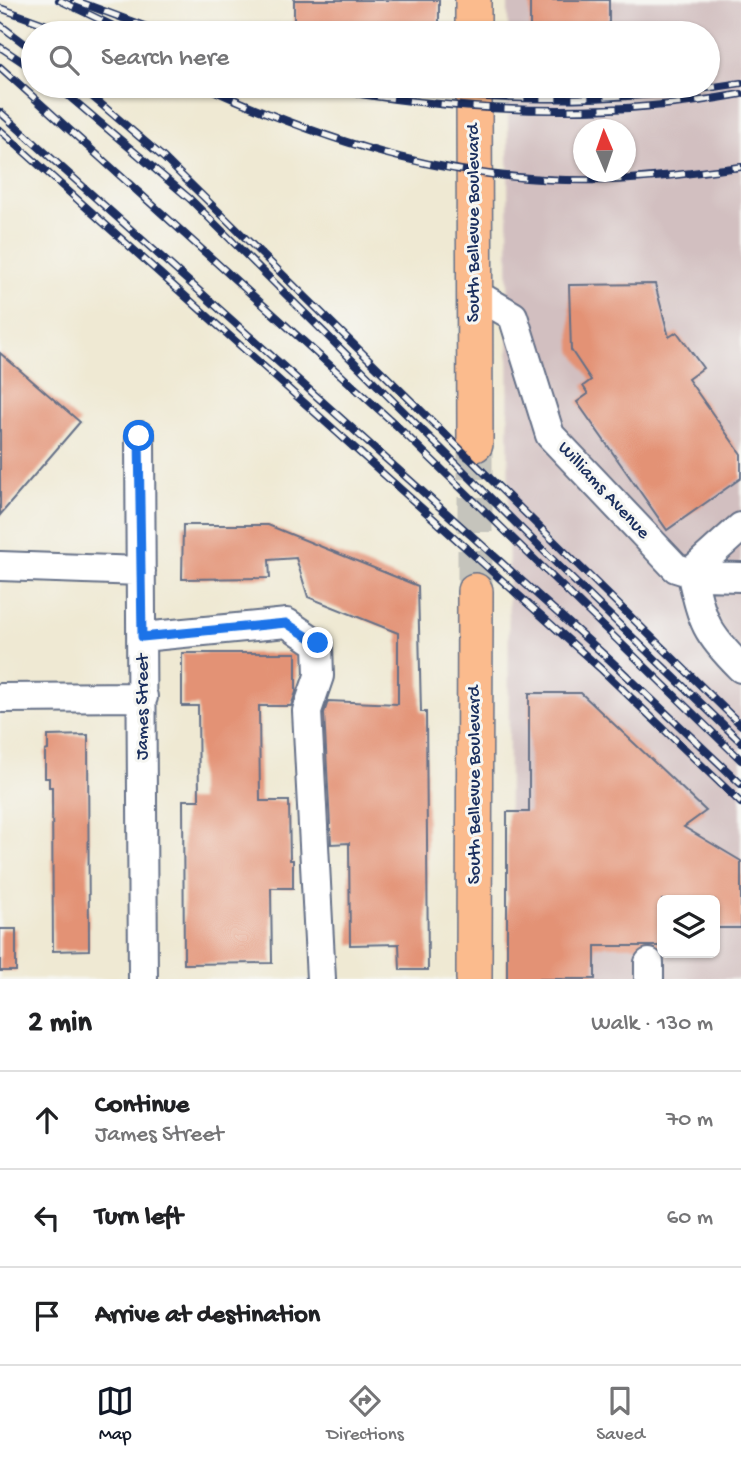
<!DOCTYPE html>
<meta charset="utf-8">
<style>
:root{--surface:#fff;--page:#f6f6f6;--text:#202124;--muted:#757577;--line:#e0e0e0;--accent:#111827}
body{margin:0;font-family:"Gochi Hand",sans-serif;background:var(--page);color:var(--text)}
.controls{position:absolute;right:21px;bottom:21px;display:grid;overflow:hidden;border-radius:10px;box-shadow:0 2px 5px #0004}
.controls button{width:63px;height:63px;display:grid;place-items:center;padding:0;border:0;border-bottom:2px solid var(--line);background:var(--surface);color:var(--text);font:35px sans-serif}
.compass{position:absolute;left:573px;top:119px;width:63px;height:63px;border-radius:50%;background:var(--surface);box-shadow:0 2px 5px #0004;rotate:358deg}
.stop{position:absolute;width:21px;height:21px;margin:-16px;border:5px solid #1a73e8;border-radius:50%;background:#fff}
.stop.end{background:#1a73e8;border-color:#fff;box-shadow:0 2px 7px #0008}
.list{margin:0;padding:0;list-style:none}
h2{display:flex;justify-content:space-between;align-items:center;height:91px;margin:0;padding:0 28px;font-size:30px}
h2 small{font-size:23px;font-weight:400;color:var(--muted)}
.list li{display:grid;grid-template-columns:46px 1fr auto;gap:21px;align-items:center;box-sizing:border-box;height:98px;padding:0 28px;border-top:2px solid var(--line)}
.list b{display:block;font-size:26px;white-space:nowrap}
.list p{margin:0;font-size:23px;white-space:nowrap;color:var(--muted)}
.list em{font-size:23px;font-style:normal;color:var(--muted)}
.icon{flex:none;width:38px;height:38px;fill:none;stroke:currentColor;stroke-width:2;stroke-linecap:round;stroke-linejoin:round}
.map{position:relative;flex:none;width:741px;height:979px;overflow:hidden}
.search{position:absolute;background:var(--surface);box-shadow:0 2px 5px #0004;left:21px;right:21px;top:21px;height:77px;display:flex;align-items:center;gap:18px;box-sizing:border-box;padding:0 24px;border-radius:38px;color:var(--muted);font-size:26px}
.sheet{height:385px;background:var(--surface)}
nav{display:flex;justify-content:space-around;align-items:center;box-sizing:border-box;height:98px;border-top:2px solid var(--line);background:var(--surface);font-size:19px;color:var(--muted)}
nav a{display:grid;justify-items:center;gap:4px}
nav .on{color:var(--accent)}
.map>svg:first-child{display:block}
.industrial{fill:#d2bfc0;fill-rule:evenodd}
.building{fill:#e39274}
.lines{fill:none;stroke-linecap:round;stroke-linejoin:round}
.major-tunnel{stroke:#c5c4bc;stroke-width:35;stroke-dasharray:35 18;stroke-linecap:butt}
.minor-casing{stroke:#657087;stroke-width:32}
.major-casing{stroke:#657087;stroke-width:38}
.minor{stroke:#fff;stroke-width:28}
.major{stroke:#fbbb8d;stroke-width:35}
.rail-casing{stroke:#1b2f5e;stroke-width:8}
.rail{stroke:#f6f6f2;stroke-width:5;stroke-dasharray:16;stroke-linecap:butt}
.route{stroke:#1a73e8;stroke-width:9}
.labels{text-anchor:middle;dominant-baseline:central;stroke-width:6;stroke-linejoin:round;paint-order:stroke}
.street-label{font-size:19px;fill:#1b2f5e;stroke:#f6f6f2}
</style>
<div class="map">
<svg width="741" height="979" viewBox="0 0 741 979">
<rect width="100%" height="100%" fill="#f6f6f2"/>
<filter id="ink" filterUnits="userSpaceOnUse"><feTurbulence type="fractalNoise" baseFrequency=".0143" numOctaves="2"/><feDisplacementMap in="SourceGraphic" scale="14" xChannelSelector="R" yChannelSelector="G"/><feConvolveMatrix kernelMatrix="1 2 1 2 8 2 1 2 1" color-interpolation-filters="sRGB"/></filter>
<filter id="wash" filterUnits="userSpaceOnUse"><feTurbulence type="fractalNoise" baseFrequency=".00686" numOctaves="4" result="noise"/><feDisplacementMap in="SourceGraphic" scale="28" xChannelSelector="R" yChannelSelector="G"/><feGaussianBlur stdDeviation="1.57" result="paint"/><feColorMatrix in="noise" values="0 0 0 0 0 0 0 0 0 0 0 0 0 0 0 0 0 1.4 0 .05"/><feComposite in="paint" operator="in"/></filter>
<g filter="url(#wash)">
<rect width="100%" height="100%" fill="#efe9d3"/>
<path class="industrial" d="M508 0H741V979H509L508 86H708V33H508ZM584 130H626V172H584ZM662 900H715V953H662Z"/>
<g id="blocks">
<path class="building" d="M294 0H439V33H304V29L294 28Z
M530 0H609V33H530Z
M655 284 669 337 677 332 703 368 688 379 741 454V478L667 530 577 402 588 394 583 386 591 380 571 350 569 285Z
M0 353 80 422 0 515Z
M183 525H268L418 586 421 712H426L428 970H400L399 944 350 945 349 843 331 844 324 713 328 701 398 704V633L308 597 296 558 269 560 270 578 182 579Z
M182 653H296V692L291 706H259L260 801H289L290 860H293V888H271L272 963 184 964 183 800H199L198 706H182Z
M529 693H581L706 811 684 827 741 861V928H715V900H662V946H595V979H507V812H529Z
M88 735 89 950 53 951 52 787H49V778H45V751L48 750V736Z
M0 929H16V971H0Z"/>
</g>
</g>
<g filter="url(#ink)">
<use href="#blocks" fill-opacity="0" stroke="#657087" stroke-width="2"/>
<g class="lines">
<path class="major-tunnel" d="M475 444V591"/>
<defs>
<path id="minor" d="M474 293 513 316 550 435 676 568 702 576 741 577
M140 436 143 979
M741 527 691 572C703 622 704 631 741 668
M0 566 141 571
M142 637 287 623 318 644 319 676 307 711 321 979
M0 698 143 697
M649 963V979"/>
<path id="major" d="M473 0V33
M474 86 475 444
M474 979 475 591"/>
</defs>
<use href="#minor" class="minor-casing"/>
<use href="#major" class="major-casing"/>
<use href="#minor" class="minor"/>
<use href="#major" class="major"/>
<defs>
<path id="rail" d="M59 0 128 33
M74 0 163 33
M0 8 69 33
M0 25 33 50
M0 47 33 69
M0 67 396 425 741 760
M57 86 190 199 566 573 741 742
M80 86 164 158 741 725
M204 86C339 147 458 184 609 180 653 179 697 172 741 167
M314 86C453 112 601 120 741 94
M381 86C500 104 623 102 741 83
M0 112 610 660 741 784
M0 130 602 670 741 803"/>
</defs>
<use href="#rail" class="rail-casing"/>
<use href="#rail" class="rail"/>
</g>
</g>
<g class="lines" filter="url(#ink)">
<path class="route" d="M139 436 142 637 286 623 318 643"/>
</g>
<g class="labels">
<g class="street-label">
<text transform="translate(474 223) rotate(-90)">South Bellevue Boulevard</text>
<text transform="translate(603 491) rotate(47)">Williams Avenue</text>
<text transform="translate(143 707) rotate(-90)">James Street</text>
<text transform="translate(475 785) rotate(-90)">South Bellevue Boulevard</text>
</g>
</g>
</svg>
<div class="controls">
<button><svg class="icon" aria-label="layers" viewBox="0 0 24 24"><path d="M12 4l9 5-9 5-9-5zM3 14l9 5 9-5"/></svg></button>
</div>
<svg class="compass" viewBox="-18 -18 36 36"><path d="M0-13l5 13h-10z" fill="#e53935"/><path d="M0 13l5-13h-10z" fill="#757577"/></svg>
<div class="stop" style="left:139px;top:436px"></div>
<div class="stop end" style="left:318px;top:643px"></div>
<div class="search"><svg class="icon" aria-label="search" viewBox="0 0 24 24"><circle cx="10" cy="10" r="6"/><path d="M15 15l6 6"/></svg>Search here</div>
</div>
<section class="sheet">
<h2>2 min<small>Walk · 130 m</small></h2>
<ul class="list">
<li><svg class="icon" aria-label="ahead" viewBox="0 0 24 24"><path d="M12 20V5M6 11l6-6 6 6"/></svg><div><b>Continue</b><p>James Street</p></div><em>70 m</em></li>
<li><svg class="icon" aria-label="left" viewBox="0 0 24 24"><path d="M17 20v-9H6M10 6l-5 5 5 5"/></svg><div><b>Turn left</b></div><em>60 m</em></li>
<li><svg class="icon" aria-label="arrive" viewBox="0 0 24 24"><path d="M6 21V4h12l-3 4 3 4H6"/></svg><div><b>Arrive at destination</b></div></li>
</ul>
</section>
<nav>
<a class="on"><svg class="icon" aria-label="map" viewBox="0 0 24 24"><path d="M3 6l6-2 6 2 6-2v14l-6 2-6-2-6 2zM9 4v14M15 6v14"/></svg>Map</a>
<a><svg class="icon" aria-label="directions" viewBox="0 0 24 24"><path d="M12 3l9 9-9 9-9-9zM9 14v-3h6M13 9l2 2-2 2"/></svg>Directions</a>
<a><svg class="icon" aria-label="saved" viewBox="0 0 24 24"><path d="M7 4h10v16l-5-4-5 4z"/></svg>Saved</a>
</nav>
